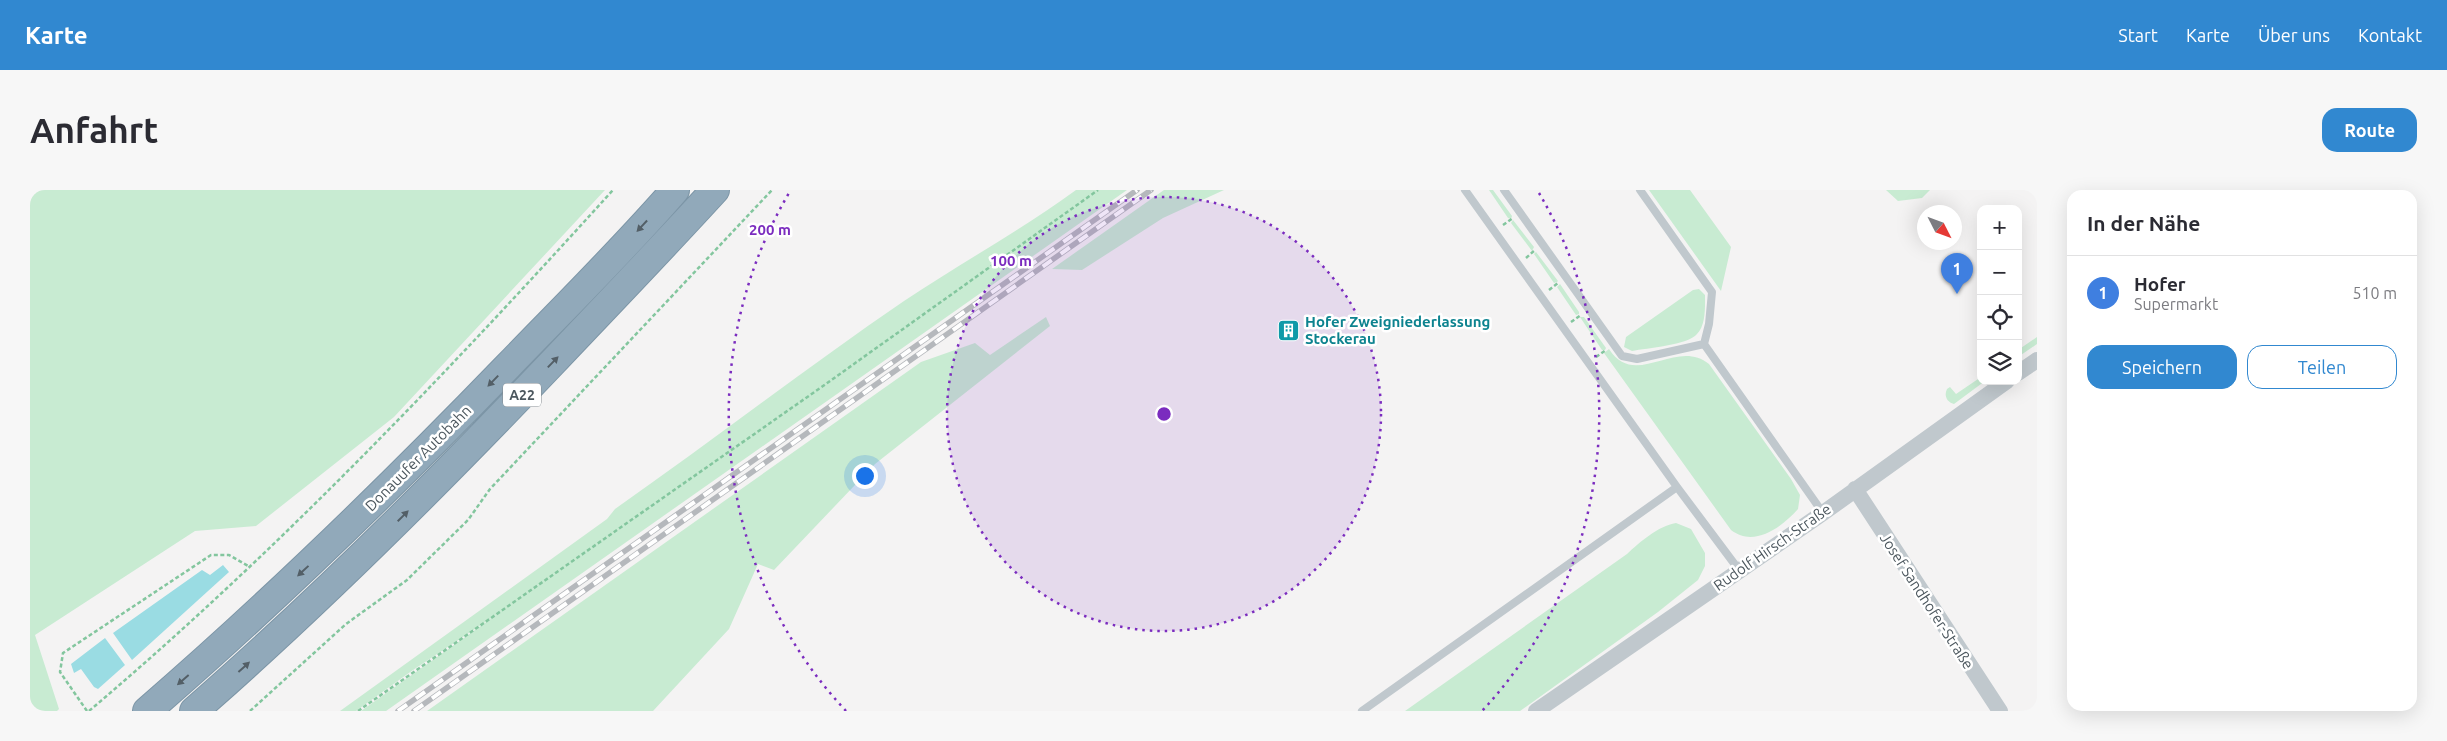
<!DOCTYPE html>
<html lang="de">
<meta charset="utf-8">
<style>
:root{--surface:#fff;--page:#f7f7f7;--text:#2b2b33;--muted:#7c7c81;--line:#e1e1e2;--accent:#3188d0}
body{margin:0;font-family:Ubuntu,sans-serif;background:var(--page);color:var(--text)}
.controls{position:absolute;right:15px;top:15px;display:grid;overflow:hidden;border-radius:10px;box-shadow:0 5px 20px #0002}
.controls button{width:45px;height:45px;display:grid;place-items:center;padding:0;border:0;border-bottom:1px solid var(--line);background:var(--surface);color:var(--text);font:25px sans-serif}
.compass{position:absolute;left:1887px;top:15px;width:45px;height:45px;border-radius:50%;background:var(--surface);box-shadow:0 5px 20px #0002;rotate:132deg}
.you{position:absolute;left:834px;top:285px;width:18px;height:18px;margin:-12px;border:4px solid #fff;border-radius:50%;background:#1a73e8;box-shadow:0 0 0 8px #1a73e833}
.badge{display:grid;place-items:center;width:32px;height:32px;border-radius:50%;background:var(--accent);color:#fff;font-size:16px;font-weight:700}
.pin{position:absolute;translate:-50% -41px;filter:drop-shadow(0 1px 2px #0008)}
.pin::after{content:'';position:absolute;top:26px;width:18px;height:15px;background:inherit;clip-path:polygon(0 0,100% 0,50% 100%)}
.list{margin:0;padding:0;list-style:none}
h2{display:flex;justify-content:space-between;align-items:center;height:65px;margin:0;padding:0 20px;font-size:21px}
h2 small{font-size:16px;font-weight:400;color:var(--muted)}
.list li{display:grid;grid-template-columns:32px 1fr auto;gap:15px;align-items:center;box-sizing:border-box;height:75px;padding:0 20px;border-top:1px solid var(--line)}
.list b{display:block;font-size:19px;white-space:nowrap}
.list p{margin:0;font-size:16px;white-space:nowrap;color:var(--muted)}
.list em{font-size:16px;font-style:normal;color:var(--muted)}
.actions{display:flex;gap:10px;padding:15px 20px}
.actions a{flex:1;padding:11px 0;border:1px solid var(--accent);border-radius:15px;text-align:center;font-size:18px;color:var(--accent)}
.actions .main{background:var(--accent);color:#fff}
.icon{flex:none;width:28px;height:28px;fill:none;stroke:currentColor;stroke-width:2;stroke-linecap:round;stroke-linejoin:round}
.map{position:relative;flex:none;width:2007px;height:521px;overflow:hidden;border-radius:15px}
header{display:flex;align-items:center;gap:30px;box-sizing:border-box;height:70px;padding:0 25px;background:var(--accent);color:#fff}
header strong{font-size:24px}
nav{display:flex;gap:28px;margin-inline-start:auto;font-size:18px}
.intro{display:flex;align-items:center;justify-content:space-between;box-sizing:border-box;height:120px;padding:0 30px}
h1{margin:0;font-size:35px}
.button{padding:12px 22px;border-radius:15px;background:var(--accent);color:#fff;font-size:18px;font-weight:700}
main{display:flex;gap:30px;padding:0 30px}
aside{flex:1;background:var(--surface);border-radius:15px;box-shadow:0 5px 20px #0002}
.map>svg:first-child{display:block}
.green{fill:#c8ebd2}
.water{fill:#9adce3}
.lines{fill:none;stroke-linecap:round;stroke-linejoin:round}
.highway-casing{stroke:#7c95a6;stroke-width:30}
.path{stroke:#83c69e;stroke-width:2.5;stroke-dasharray:4 2.5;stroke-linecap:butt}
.lane{stroke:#c0c8cd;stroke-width:8}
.street{stroke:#c0c8cd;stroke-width:16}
.highway{stroke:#91a9ba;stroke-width:28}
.rail-casing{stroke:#b5b8bc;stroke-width:5.5}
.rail{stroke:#fff;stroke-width:4;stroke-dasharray:11;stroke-linecap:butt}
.oneway{fill:#535f67}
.ring{fill:none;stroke:#7b2cbf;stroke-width:2.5;stroke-dasharray:2.5 5}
.labels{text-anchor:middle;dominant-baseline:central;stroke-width:5;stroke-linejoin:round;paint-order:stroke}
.shield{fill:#fff;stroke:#82898e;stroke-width:1}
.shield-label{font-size:14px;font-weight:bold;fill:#4c575e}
.culture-label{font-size:15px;font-weight:bold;fill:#0d838f;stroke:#fff;text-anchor:start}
.street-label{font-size:15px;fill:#4c575e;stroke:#fff}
.centre{fill:#7b2cbf;stroke:#fff;stroke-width:2.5}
.ring-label{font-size:15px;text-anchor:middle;font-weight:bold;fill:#7b2cbf;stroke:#fff;stroke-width:5;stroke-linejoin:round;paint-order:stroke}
</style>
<header>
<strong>Karte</strong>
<nav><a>Start</a><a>Karte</a><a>Über uns</a><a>Kontakt</a></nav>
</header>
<div class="intro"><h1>Anfahrt</h1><a class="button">Route</a></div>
<main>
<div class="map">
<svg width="2007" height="521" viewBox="0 0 2007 521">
<rect width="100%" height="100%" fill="#f4f3f3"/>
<path class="green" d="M0 0H575L364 227 226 336 165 341 5 445 29 519 27 521H0Z
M1046 0H1097L356 521H331L469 423 383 480 326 521H310L577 329 585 319C682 251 776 178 874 111 931 73 991 40 1046 0Z
M1134 0H1194L1133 28 1052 80 1022 79Z
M1459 0H1463L1482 26 1481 29 1478 28Z
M1619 0H1660L1701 57 1691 101Z
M1856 0H1900L1892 8 1868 11Z
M1483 30 1504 57 1502 61 1481 33Z
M1506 62 1528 91 1527 92 1524 93 1504 64Z
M1530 94 1549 122V124L1546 125 1527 97Z
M1669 99 1675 105C1675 117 1676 135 1667 144 1658 155 1617 158 1602 161L1594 157 1596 147 1663 100Z
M1016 127 1020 136 845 274 744 380 728 374 699 439 623 521H397L891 172 945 153 960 165Z
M1550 127H1554L1576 158 1575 160H1572Z
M2007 147V154L1988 167V160Z
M1579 159C1605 200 1646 147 1679 174L1761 289 1770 305 1768 319C1752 337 1724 358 1701 340L1574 163Z
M1951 187V191H1955L1924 214C1916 212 1914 205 1917 199L1920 197 1926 204Z
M1646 333 1661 339 1675 363V376L1668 390 1628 422 1490 521H1375L1597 364C1610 352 1628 336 1646 333Z"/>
<path class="water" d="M193 375 199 382 102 470 83 443 172 380 180 385Z
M75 448 95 475 68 499 64 497 51 479 44 483 41 474Z"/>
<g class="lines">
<defs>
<path id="highway" d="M117 521C243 412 362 296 478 176 534 118 592 61 645 0
M164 521C290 411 409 292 524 171 578 114 632 58 685 0"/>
</defs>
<use href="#highway" class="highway-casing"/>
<path class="path" d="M1473 35 1483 28
M1496 68 1505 60
M1519 100 1528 93
M1541 132 1551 125
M1566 167 1576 160
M57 521 30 482 33 463 181 365H199L220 377
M59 521C247 362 418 182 583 0
M220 521 316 434 377 390 438 330 460 299 742 0
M328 521 793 196 1068 0"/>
<path class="lane" d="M1435 0 1647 297 1709 380
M1474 0 1592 166 1607 169 1674 154
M1610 0 1682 102 1679 134 1674 154
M1674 154 1793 323
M1332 521 1647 297"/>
<path class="street" d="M1988 183 2007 170
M1825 299 1970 521
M1506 521 1793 323 1977 191"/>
<use href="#highway" class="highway"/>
<defs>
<path id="rail" d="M368 521 1107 0
M384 521 1121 0"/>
</defs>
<use href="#rail" class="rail-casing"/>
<use href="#rail" class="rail"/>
</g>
<defs><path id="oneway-solid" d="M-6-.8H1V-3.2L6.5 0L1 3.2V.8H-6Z" transform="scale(1.25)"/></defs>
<g class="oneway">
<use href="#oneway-solid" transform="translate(612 36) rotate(133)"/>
<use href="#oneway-solid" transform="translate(523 172) rotate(-46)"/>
<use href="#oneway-solid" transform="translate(463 191) rotate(134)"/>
<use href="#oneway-solid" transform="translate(373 326) rotate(-45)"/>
<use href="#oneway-solid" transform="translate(273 381) rotate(137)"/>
<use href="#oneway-solid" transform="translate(214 477) rotate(-42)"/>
<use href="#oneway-solid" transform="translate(153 490) rotate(139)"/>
</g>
<circle cx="1134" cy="224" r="217" fill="#7b2cbf" fill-opacity=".12"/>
<g class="ring">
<circle cx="1134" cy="224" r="217"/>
<path d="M816 521A435 435 0 0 1 759 3M1509 3A435 435 0 0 1 1452 521"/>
</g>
<defs>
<symbol id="building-square" viewBox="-11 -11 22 22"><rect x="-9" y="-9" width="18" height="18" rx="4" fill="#0f9aa8" stroke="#fff"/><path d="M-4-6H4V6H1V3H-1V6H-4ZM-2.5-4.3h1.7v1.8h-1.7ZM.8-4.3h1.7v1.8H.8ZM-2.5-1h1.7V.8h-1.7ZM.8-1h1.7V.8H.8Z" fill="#fff"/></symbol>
</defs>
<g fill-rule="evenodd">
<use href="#building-square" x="1246" y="128" width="25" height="25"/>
</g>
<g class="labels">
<rect class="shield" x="473" y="193.5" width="38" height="23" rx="4"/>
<g class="shield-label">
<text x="492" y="205">A22</text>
</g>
<g class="culture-label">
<text x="1275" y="131">Hofer Zweigniederlassung<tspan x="1275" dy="17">Stockerau</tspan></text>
</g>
<g class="street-label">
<text transform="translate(388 268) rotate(-45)">Donauufer Autobahn</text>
<text transform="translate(1742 357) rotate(-35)">Rudolf Hirsch-Straße</text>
<text transform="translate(1897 411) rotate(57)">Josef Sandhofer-Straße</text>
</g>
</g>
<circle cx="1134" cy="224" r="8" class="centre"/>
<g class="ring-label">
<text x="740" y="45">200 m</text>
<text x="981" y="76">100 m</text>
</g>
</svg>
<div class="controls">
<button>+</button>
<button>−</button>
<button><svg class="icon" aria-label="locate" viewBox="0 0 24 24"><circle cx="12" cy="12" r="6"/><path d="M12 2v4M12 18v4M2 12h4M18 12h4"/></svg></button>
<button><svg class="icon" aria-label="layers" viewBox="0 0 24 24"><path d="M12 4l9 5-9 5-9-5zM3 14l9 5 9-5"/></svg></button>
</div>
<svg class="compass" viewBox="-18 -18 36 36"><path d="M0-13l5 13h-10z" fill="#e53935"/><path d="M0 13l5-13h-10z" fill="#7c7c81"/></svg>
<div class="you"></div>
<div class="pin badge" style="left:1927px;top:104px;background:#3f7fe0">1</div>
</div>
<aside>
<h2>In der Nähe<small></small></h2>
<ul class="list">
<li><span class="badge" style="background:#3f7fe0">1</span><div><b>Hofer</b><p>Supermarkt</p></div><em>510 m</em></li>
</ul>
<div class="actions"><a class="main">Speichern</a><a>Teilen</a></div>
</aside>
</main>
